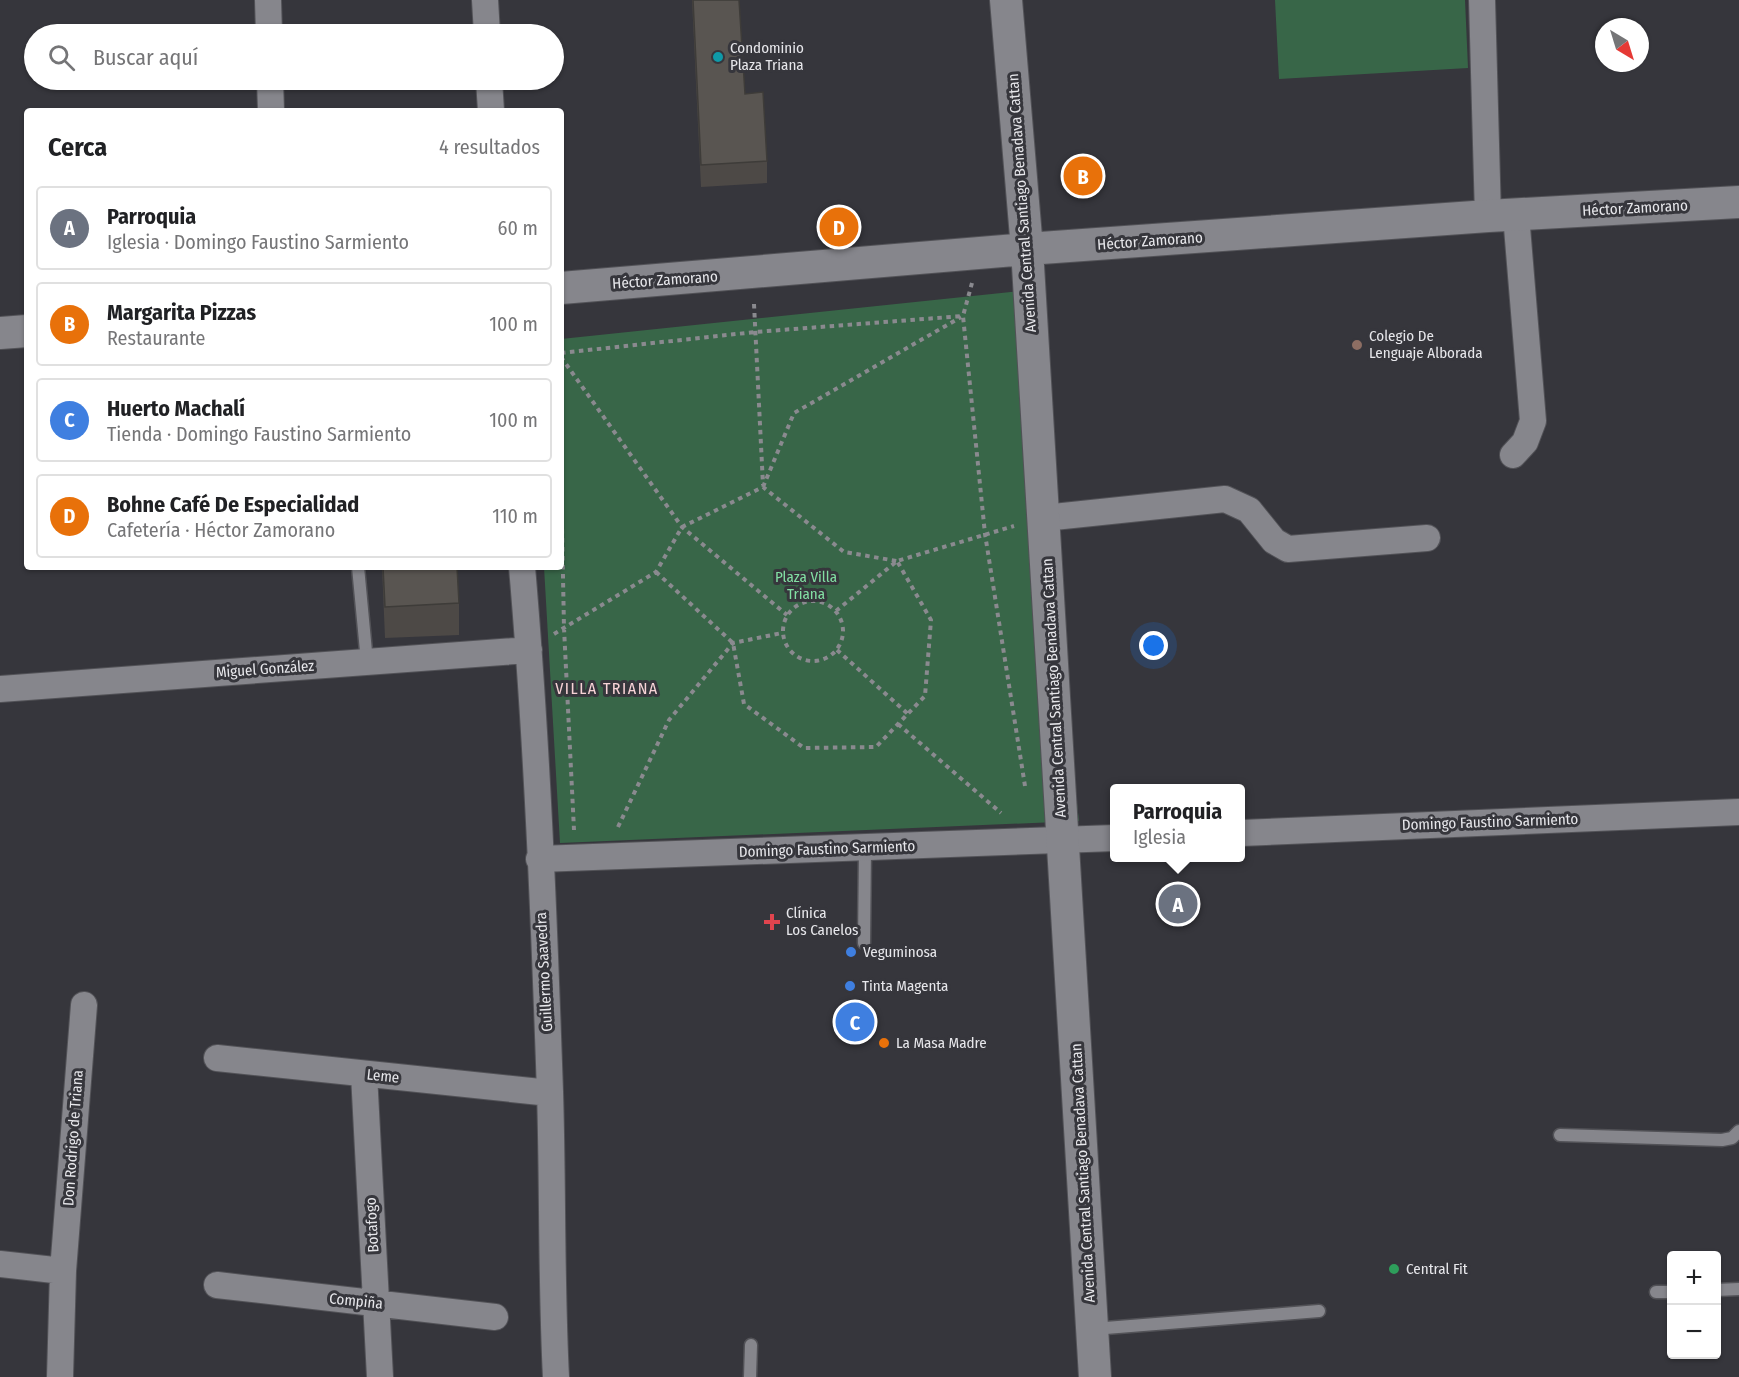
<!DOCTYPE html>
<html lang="es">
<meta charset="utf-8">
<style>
:root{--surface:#fff;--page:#f6f6f6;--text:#202124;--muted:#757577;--line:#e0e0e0;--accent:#1a73e8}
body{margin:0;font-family:"Fira Sans Condensed",sans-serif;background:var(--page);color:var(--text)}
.controls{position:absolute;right:18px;bottom:18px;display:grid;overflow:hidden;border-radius:6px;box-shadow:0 2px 4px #0004}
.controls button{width:54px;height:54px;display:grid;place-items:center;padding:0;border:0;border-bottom:2px solid var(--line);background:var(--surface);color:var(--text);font:30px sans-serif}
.compass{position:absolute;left:1595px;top:18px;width:54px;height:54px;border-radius:50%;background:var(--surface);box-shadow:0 2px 4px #0004;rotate:142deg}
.you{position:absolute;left:1154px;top:646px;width:21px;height:21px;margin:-15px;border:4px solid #fff;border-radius:50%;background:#1a73e8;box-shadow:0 0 0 9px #1a73e833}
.badge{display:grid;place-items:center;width:39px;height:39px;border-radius:50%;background:var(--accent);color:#fff;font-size:20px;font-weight:700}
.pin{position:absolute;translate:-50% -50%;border:3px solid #fff;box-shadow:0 2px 6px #0006}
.popup{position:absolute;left:1110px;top:784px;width:135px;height:78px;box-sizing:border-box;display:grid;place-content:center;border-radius:6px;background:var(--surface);filter:drop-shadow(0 2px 4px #0005);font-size:20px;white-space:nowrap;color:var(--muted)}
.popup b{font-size:22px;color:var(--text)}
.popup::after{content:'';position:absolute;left:50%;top:100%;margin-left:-12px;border:12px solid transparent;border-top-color:var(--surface)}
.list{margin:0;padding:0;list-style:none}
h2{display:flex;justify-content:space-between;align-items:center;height:78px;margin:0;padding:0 24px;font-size:26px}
h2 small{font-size:20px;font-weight:400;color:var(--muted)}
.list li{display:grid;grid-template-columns:39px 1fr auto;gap:18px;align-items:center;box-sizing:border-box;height:84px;margin:0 12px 12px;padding:0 12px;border:2px solid var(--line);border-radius:6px}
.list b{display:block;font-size:22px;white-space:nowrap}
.list p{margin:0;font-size:20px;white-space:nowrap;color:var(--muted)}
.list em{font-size:20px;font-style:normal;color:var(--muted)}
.icon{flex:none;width:33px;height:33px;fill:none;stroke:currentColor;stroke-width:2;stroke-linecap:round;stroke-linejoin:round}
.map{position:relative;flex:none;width:1739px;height:1377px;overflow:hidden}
.search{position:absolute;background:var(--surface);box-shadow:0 2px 4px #0004;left:24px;top:24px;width:540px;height:66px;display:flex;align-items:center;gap:15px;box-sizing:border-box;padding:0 21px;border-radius:33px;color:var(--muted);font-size:22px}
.panel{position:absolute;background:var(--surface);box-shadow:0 2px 4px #0004;left:24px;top:108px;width:540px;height:462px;border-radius:6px}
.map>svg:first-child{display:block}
.green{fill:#386648}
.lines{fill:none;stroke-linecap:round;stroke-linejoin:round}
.service-casing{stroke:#525257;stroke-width:15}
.minor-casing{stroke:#525257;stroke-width:28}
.tertiary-casing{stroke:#525257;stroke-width:34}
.path{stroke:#8a8a8f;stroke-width:4;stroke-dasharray:4.5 4.5;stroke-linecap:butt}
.service{stroke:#86868c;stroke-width:12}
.minor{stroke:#86868c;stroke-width:26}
.tertiary{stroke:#86868c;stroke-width:32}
.wall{fill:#4d4946}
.building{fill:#595551;stroke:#3e3c39;stroke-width:1.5}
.culture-dot{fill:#0f9aa8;stroke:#36363c;stroke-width:2}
.education-dot{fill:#8d6e63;stroke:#36363c;stroke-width:2}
.health-dot{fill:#e0444e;stroke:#36363c;stroke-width:2}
.shop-dot{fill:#3f7fe0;stroke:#36363c;stroke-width:2}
.food-dot{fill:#e8710a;stroke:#36363c;stroke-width:2}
.leisure-dot{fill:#2e9e5b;stroke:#36363c;stroke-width:2}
.labels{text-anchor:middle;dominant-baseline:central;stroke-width:6;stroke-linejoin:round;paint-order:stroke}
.poi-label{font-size:15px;fill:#e7e7eb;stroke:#36363c;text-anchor:start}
.street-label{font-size:15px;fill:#e7e7eb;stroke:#36363c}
.park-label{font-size:15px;fill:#82dfa3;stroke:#36363c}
.neighbourhood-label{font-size:16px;letter-spacing:1.5px;fill:#f7d3d6;stroke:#36363c}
</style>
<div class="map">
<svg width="1739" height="1377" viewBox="0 0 1739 1377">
<rect width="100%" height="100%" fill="#36363c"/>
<path class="green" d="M1275 0H1465L1468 68 1279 79Z
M1020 291 1079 821 560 843 544 567H561V339Z"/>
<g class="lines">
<defs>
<path id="service" d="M358 567 367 662
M864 943 865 848
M1560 1135 1722 1140 1732 1138 1739 1131
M1716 1290 1739 1289
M1656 1292H1672
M1093 1329 1319 1311
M750 1377 751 1345"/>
<path id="minor" d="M268 0 269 34
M485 0 487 34
M1482 0 1488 216
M270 80 271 111
M489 80 491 111
M1513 455 1525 442 1533 421 1516 215
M1044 518 1225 499 1249 510 1274 541 1288 549 1427 538
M522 567C537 741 544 917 550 1092 553 1187 551 1282 556 1377
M0 689 529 650
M1241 833 1739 812
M539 859 1115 838
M217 1058 550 1093
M364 1074 380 1377
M0 1264 63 1271
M217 1285 495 1317
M60 1377 63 1271 84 1005"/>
<path id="tertiary" d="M1006 0 1027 249 1095 1377
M561 288 1027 249 1488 216 1739 202
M0 333 27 331"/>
</defs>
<use href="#service" class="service-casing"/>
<use href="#minor" class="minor-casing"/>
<use href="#tertiary" class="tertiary-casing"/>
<path class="path" d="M972 283 963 316 985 534 1025 786
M754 304 763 485
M561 353 755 332 963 316
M561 357 682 527 787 615
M561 475 564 628 574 830
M763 487 794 413 961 317
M656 572 733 643 744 704 804 748 876 747 925 696 931 620 897 561
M783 631a30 30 0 1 1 60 0a30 30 0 1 1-60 0Z
M836 611 897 561 1014 526
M554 634 656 572 682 527 763 487 844 552 897 561
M837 650 908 714
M898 724 1001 813
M618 827 669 720 733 643 782 633"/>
<use href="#service" class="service"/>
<use href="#minor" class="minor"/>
<use href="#tertiary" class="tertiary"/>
</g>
<path class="wall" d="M692 0H739L745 94 767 161V183L701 187Z
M382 567H457L459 603V635L385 638Z"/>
<path class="building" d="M693 0H739L745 94 763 92 767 161 701 165Z
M383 567H457L459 603 385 607Z"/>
<circle class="culture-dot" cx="718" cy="57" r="6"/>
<circle class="education-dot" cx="1357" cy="345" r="6"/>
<path class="health-dot" d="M769 913h6v6h6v6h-6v6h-6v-6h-6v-6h6z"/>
<g class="shop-dot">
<circle cx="851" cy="952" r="6"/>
<circle cx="850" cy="986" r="6"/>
</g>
<circle class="food-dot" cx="884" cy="1043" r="6"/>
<circle class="leisure-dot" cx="1394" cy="1269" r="6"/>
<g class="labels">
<g class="poi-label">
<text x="730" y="48">Condominio<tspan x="730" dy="17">Plaza Triana</tspan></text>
<text x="1369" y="336">Colegio De<tspan x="1369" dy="17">Lenguaje Alborada</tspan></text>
<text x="786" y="913">Clínica<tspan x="786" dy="17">Los Canelos</tspan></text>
<text x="863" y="952">Veguminosa</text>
<text x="862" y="986">Tinta Magenta</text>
<text x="896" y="1043">La Masa Madre</text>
<text x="1406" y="1269">Central Fit</text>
</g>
<g class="street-label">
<text transform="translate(1022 203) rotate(-94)">Avenida Central Santiago Benadava Cattan</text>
<text transform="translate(1635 208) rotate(-3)">Héctor Zamorano</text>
<text transform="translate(1150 241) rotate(-4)">Héctor Zamorano</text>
<text transform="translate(665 280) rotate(-4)">Héctor Zamorano</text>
<text transform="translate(265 669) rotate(-4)">Miguel González</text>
<text transform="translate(1054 688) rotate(-93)">Avenida Central Santiago Benadava Cattan</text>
<text transform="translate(1490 822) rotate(-2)">Domingo Faustino Sarmiento</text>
<text transform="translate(827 849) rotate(-2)">Domingo Faustino Sarmiento</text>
<text transform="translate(544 972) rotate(-93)">Guillermo Saavedra</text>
<text transform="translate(383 1076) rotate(6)">Leme</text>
<text transform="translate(73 1138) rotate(-86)">Don Rodrigo de Triana</text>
<text transform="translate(1083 1173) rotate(-93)">Avenida Central Santiago Benadava Cattan</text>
<text transform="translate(372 1225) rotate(-93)">Botafogo</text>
<text transform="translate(356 1301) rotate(6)">Compiña</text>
</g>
<g class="park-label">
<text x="806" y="577">Plaza Villa<tspan x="806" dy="17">Triana</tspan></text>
</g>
<g class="neighbourhood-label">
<text x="607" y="688">VILLA TRIANA</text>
</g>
</g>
</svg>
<div class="controls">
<button>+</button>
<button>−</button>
</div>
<svg class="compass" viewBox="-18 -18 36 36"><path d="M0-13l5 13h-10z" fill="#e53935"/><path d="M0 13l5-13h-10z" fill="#757577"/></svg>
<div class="you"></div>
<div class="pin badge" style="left:1178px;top:904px;background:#6b7280">A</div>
<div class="popup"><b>Parroquia</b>Iglesia</div>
<div class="pin badge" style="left:1083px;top:176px;background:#e8710a">B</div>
<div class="pin badge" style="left:855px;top:1022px;background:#3f7fe0">C</div>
<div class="pin badge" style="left:839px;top:227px;background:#e8710a">D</div>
<div class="search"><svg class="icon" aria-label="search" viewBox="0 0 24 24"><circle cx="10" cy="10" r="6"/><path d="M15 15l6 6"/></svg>Buscar aquí</div>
<section class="panel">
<h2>Cerca<small>4 resultados</small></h2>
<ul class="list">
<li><span class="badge" style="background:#6b7280">A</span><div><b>Parroquia</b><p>Iglesia · Domingo Faustino Sarmiento</p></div><em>60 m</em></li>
<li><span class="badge" style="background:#e8710a">B</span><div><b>Margarita Pizzas</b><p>Restaurante</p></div><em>100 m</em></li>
<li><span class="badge" style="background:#3f7fe0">C</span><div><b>Huerto Machalí</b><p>Tienda · Domingo Faustino Sarmiento</p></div><em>100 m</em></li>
<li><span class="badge" style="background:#e8710a">D</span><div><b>Bohne Café De Especialidad</b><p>Cafetería · Héctor Zamorano</p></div><em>110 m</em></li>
</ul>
</section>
</div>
